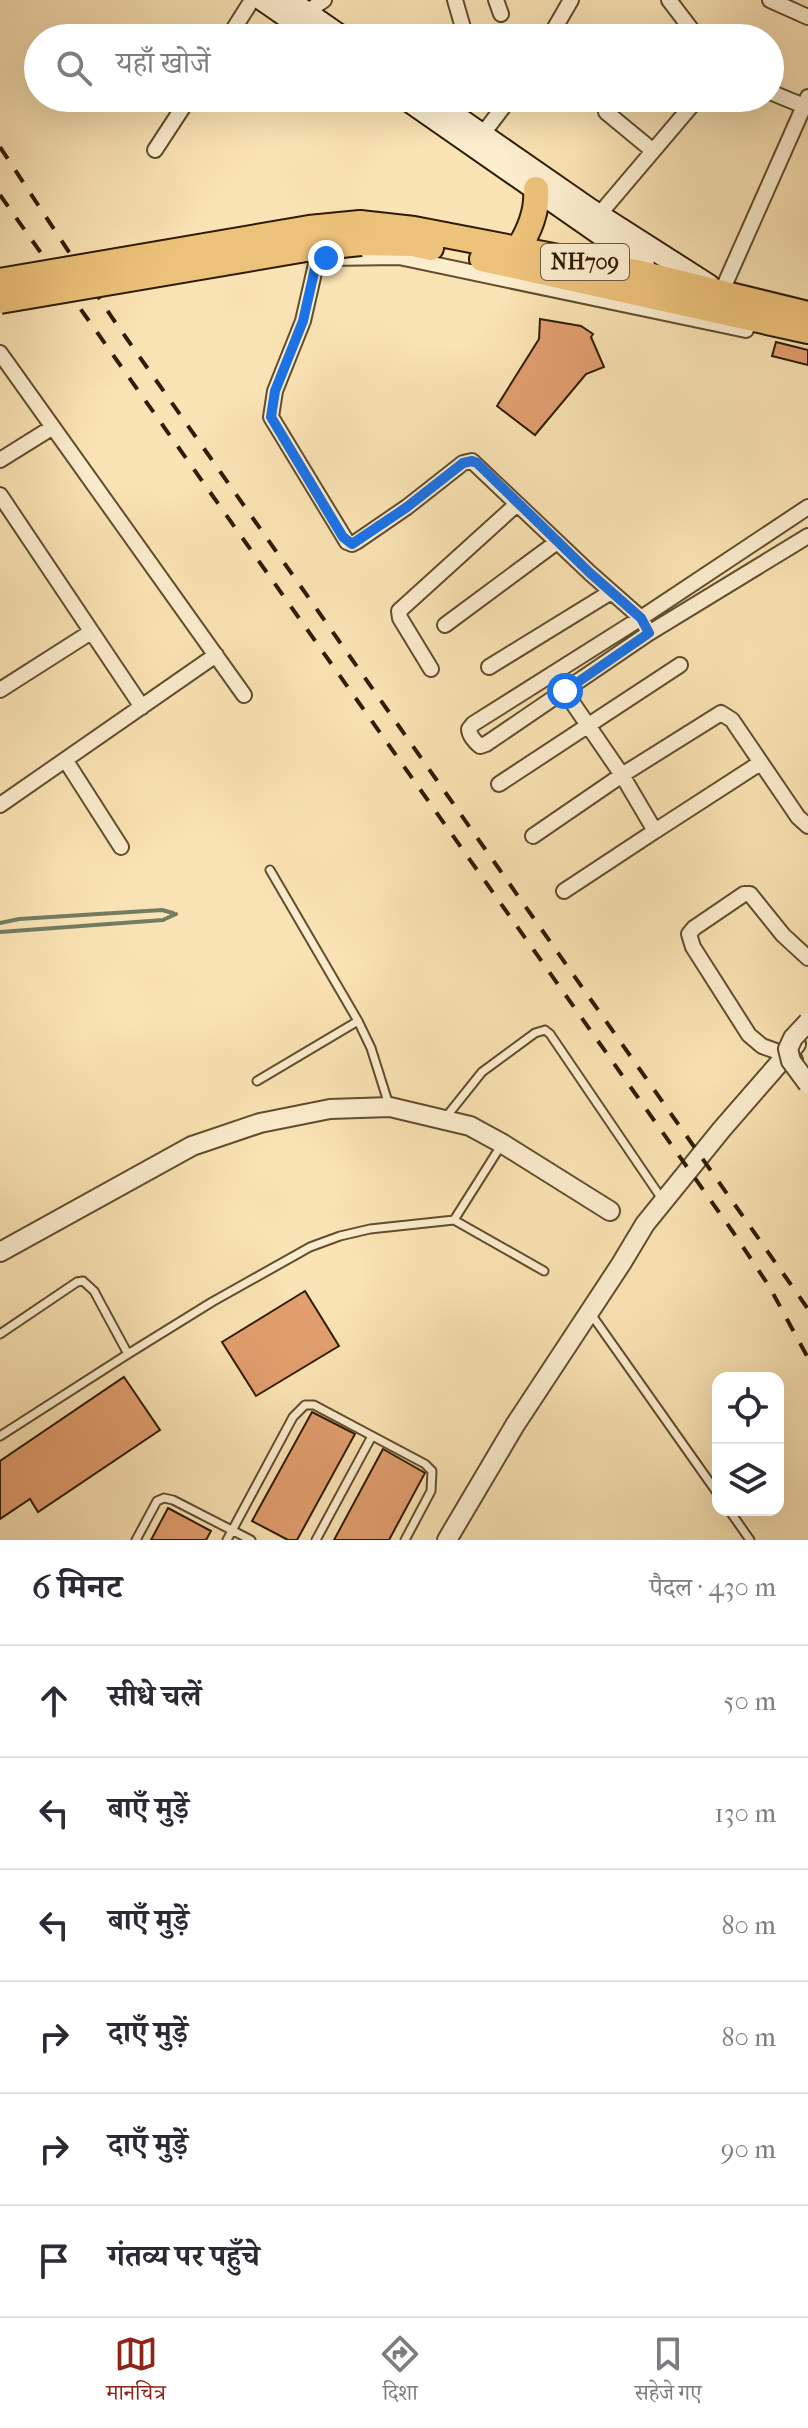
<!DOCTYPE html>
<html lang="hi">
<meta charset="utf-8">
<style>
:root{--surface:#fff;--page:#f7f7f7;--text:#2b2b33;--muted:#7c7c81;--line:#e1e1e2;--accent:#8f2418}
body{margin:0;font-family:"IM FELL French Canon","Noto Serif Devanagari",serif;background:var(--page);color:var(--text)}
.controls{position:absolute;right:24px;bottom:24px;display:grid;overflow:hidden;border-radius:16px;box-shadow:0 8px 32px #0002}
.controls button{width:72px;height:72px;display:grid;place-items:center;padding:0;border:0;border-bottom:2px solid var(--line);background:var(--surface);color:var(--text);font:40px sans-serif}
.stop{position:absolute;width:24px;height:24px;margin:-18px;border:6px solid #1a73e8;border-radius:50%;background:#fff}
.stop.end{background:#1a73e8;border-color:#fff;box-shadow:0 2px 8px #0008}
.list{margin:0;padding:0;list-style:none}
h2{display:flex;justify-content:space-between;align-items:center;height:104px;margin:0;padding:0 32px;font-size:34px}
h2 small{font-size:26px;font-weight:400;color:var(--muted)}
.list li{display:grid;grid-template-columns:52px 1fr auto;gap:24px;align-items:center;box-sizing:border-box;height:112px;padding:0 32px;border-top:2px solid var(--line)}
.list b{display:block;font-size:30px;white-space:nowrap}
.list em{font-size:26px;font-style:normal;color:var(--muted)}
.icon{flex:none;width:44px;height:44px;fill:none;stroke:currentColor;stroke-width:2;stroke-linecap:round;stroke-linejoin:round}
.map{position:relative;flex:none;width:808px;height:1540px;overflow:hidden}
.search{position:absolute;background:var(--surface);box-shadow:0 8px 32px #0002;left:24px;right:24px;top:24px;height:88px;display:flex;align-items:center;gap:20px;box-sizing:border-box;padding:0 28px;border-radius:44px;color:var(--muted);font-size:30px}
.sheet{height:776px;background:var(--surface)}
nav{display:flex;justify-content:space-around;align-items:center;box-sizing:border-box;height:112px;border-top:2px solid var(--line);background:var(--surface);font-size:22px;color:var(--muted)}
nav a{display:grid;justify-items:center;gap:4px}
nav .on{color:var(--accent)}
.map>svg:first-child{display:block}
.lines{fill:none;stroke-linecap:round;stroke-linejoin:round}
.stream{stroke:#727d64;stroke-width:4}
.building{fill:#e29e6f;stroke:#2f1b00;stroke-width:2}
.service-casing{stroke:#624d2d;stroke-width:11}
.minor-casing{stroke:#624d2d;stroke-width:18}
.tertiary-casing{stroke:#624d2d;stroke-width:22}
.secondary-casing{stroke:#2f1b00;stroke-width:24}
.trunk-casing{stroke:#2f1b00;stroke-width:28}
.service{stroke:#fcedce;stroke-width:7}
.minor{stroke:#fcedce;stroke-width:14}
.tertiary{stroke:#fcedce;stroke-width:18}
.secondary{stroke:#fcedce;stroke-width:20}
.trunk{stroke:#edc27a;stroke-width:24}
.rail{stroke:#2f1b00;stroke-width:4;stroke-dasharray:14 14;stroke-linecap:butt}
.tertiary-bridge-casing{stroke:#624d2d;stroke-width:22;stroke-linecap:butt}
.trunk-bridge-casing{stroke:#2f1b00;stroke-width:28;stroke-linecap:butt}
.tertiary-bridge{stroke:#fcedce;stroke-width:18}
.trunk-bridge{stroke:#edc27a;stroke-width:24}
.route{stroke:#1a73e8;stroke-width:10}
.labels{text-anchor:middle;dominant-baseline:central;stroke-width:6;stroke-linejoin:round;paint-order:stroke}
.shield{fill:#fcedce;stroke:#6c5a3e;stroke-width:2}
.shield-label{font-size:22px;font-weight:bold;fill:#2f1b00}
</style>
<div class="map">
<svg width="808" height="1540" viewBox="0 0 808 1540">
<rect width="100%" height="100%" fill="#fae3b4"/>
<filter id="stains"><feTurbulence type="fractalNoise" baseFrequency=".0025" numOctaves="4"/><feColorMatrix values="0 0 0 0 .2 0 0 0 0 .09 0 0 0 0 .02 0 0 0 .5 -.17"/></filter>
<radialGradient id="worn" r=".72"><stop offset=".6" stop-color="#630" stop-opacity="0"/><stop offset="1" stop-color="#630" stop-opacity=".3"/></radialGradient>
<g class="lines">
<path class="stream" d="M0 923 19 919 162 910 173 913
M0 932 163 920 176 914"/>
</g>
<path class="building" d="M540 319 581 326 593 334 591 337 604 367 586 374 535 435 497 406 539 339Z
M776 342 808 350V365L772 356Z
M305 1291 339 1346 256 1396 222 1342Z
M124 1377 160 1430 38 1512 30 1499 0 1519V1461Z
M312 1412 355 1434 297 1540H288L252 1521Z
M383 1449 425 1473 389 1540H334Z
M168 1508 211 1531 206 1540H151Z"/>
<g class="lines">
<defs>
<path id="service" d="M270 870 358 1021 371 1048 389 1105
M257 1081 358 1021
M446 1117 482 1072 535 1033 545 1030 550 1034 662 1199
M454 1220 502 1144
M591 1314 718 1494
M0 1334 77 1282 83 1281 94 1291 128 1354
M0 1436 128 1354 212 1302 310 1247 340 1236 370 1229 454 1220 544 1271
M729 1510 750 1540
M136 1540 157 1501 164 1498 173 1500 251 1540
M227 1540 293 1417 305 1405H314L425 1464 432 1471 431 1491 405 1540
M316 1540 372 1436"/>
<path id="minor" d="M455 0 466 38
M496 0 501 14
M669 0 698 38
M770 0 808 17
M307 12 324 0
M228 38 252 0
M549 38 571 0
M770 92 804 106
M611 98 605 103 606 112 652 150
M488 127 510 98
M155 150 189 98
M603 210 698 98
M725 284 808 97
M0 353 244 695
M0 460 53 427
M0 495 142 707
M808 507 641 618 473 724 469 729C469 735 475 742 480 746L486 744 649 633 808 536
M445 625 557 542
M649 633 641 618 590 573 472 461 463 463 407 507 356 542 352 544 347 542 271 417 275 391 303 321 316 264 318 261 326 258 399 257 746 330
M489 667 611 592
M431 669 400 618 399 611 517 504
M559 683 622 775 655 831 760 763
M0 690 91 632
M66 761 121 847
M499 784 680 665
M0 805 216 655
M533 836 622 775 721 713 732 720 798 817 808 826
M564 891 655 831
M795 1060 787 1055 762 1046 749 1035 693 947 689 934 694 928 744 894H750L783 935 808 958"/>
<path id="tertiary" d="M0 1252 192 1146 260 1123 330 1109 390 1107 470 1126 503 1144 610 1211
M447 1540 515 1425 621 1264 645 1224 722 1129 796 1044"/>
<path id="secondary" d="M262 0 317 38
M289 0 344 38
M404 98 644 265
M430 98 590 209 709 285"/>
<path id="trunk" d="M360 223 414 229 636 272 808 314
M361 243 413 244 431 248
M518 249C530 230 538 211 536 189
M482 259 808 331"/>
</defs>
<use href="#service" class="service-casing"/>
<use href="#minor" class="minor-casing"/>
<use href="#tertiary" class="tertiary-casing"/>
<use href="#secondary" class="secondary-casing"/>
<use href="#trunk" class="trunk-casing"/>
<use href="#service" class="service"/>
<use href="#minor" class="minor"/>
<use href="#tertiary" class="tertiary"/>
<use href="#secondary" class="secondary"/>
<use href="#trunk" class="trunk"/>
<path class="rail" d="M0 147 113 319 808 1309
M0 195 733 1232 769 1286 808 1358"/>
<defs>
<path id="tertiary-bridge" d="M808 1022 793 1038 788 1049 791 1061 808 1084"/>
<path id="trunk-bridge" d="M0 281 309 228 360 223
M0 301 312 248 361 243"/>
</defs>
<use href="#tertiary-bridge" class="tertiary-bridge-casing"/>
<use href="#trunk-bridge" class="trunk-bridge-casing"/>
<use href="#tertiary-bridge" class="tertiary-bridge"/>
<use href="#trunk-bridge" class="trunk-bridge"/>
</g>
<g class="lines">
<path class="route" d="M326 258 318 261 316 264 303 321 275 391 271 417 343 537 352 544 407 507 463 463 472 461 477 463 590 573 641 618 649 633 565 691"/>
</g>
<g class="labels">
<rect class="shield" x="541" y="244" width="88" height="36" rx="6"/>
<g class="shield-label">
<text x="585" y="262">NH709</text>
</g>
</g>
<rect width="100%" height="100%" filter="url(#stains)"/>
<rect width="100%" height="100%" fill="url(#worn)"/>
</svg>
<div class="controls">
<button><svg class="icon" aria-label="locate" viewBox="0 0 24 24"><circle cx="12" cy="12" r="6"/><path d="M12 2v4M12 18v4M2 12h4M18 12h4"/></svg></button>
<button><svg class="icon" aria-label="layers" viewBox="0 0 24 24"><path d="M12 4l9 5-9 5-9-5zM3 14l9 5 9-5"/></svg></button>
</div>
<div class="stop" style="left:565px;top:691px"></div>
<div class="stop end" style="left:326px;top:258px"></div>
<div class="search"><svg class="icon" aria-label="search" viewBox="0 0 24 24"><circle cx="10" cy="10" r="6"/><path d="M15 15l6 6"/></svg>यहाँ खोजें</div>
</div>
<section class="sheet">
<h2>6 मिनट<small>पैदल · 430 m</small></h2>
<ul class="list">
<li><svg class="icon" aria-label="ahead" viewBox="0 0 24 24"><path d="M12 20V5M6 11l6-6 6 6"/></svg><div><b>सीधे चलें</b></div><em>50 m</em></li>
<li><svg class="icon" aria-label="left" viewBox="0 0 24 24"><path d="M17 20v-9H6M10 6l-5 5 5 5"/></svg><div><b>बाएँ मुड़ें</b></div><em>130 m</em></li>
<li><svg class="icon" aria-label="left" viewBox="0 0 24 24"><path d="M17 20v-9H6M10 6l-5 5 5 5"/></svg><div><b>बाएँ मुड़ें</b></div><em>80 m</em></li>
<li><svg class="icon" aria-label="right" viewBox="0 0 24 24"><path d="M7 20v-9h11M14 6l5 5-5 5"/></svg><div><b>दाएँ मुड़ें</b></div><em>80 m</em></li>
<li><svg class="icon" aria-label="right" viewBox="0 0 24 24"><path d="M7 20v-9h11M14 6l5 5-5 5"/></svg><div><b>दाएँ मुड़ें</b></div><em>90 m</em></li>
<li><svg class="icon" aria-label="arrive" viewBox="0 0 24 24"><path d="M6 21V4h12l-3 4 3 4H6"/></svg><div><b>गंतव्य पर पहुँचे</b></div></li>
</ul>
</section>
<nav>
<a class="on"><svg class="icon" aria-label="map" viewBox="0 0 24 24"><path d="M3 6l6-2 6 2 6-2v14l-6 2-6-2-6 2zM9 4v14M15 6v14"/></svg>मानचित्र</a>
<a><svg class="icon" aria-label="directions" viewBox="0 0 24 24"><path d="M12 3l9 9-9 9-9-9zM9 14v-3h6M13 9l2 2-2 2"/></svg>दिशा</a>
<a><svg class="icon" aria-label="saved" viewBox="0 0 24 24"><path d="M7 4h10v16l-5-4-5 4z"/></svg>सहेजे गए</a>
</nav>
